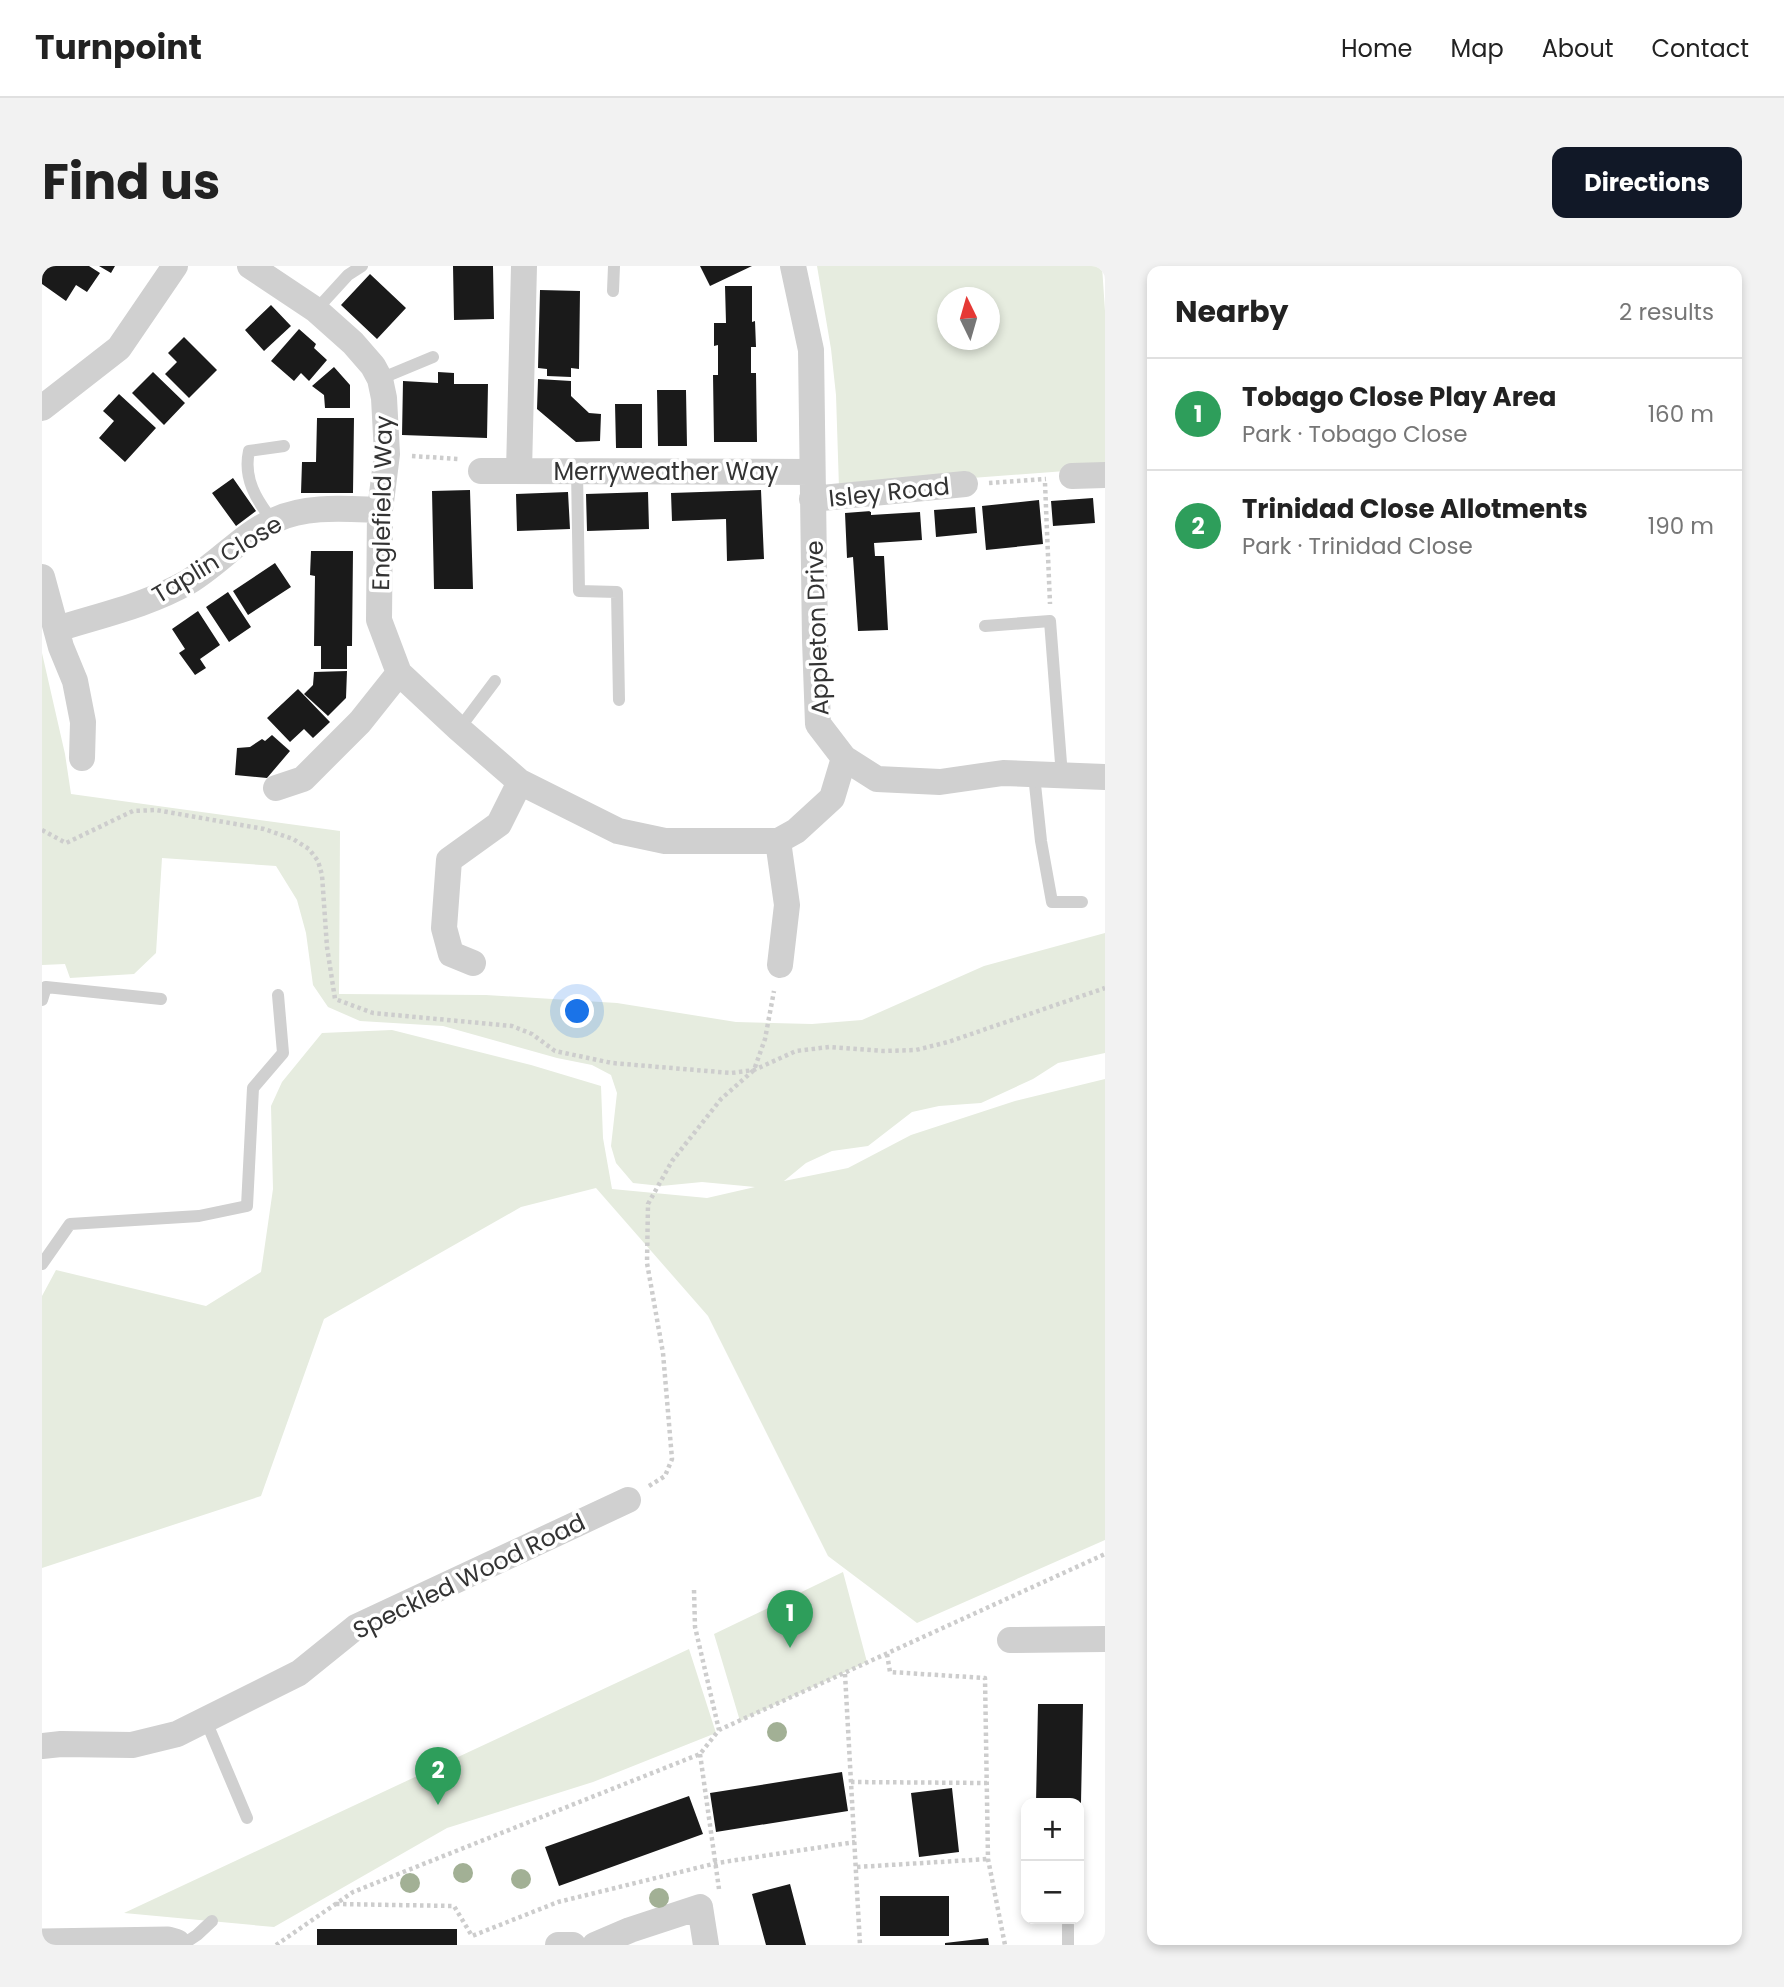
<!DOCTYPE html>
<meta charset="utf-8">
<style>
:root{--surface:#fff;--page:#f2f2f2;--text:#222;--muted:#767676;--line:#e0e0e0;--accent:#111827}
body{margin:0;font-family:Poppins,sans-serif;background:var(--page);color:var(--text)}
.controls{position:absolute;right:21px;bottom:21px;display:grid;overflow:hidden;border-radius:14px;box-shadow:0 4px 10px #0003}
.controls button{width:63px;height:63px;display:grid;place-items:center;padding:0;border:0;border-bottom:2px solid var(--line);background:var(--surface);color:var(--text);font:35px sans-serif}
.compass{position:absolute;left:895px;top:21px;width:63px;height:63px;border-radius:50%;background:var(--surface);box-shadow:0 4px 10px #0003;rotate:355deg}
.you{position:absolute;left:536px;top:746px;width:24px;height:24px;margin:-18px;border:5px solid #fff;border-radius:50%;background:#1a73e8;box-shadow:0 0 0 10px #1a73e833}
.badge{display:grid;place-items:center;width:46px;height:46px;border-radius:50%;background:var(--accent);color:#fff;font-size:23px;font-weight:700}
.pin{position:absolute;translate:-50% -58px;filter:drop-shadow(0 2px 4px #0008)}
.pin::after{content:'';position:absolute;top:37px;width:24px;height:21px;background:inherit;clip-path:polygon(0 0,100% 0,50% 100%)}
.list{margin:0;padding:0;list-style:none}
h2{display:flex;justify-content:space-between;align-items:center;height:91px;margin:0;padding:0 28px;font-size:30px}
h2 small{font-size:23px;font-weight:400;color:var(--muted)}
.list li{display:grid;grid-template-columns:46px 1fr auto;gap:21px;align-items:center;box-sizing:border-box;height:112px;padding:0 28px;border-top:2px solid var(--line)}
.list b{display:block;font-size:26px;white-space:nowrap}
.list p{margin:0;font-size:23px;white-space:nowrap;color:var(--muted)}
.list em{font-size:23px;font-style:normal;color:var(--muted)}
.map{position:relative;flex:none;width:1063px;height:1679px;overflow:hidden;border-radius:14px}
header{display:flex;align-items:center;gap:42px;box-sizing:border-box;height:98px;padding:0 35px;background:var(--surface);border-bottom:2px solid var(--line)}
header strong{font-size:33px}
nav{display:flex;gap:38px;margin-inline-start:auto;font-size:24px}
.intro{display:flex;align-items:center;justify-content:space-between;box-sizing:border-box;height:168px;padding:0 42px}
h1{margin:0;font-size:49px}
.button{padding:18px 32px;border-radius:14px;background:var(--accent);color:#fff;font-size:24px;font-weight:700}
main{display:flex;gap:42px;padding:0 42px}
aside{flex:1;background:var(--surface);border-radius:14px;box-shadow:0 4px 10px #0003}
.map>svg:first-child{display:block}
.green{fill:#e6ecdf;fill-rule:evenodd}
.building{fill:#1a1a1a}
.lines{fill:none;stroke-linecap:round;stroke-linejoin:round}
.path{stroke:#cdcdcd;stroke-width:4.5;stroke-dasharray:3.5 3.5;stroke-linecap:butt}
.service{stroke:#d0d0d0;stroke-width:12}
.minor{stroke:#d0d0d0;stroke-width:26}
.tertiary{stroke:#d0d0d0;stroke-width:33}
.tree{fill:#a2b095}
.labels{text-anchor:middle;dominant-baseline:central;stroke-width:7;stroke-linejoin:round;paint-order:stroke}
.street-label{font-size:24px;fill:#333;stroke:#fff}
</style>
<header>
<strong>Turnpoint</strong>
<nav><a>Home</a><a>Map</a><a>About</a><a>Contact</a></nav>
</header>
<div class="intro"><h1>Find us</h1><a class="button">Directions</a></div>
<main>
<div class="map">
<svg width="1063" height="1679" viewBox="0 0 1063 1679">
<rect width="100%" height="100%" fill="#fff"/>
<path class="green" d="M775 0H1060L1063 45V202L797 222 794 129 789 83ZM906 32H948V74H906Z
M0 387 23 488 29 528 298 565 297 728 444 729 575 737 694 756 770 758 820 754 942 700 1063 667V787L1016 797 991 813 939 837 897 840 870 846 826 880 790 885 764 897 742 915 806 902 869 869 973 835 1063 813V1274L875 1357 786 1290 666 1050 554 922 479 941 282 1053 219 1230 0 1302V1030L14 1004 164 1040 219 1006 231 923 229 840 240 816 280 767 350 764 489 799 559 820 561 872 570 923 665 932 713 921 660 916 619 920 591 917 574 897 569 880 575 827 569 809 550 799 515 792 401 760 318 755 286 741 271 719 264 667 255 634 234 600 120 592 114 687 92 708 28 712 23 698 0 699Z
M801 1306 825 1396 698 1455 672 1368Z
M647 1383 674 1467 551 1516 405 1562 232 1661 82 1647Z"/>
<path class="building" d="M6 0H47L58 7 45 26 34 19 24 35 0 18V9Z
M57 0H73L69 7Z
M411 0H451L452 53 412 54Z
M658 0H710L668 20Z
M328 8 364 42 335 73 299 39Z
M683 20H710V56L713 55 714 81H709V107H714L715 176H672L671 109H676V79L672 80V57H684Z
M498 24 538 25 537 103 529 102V111L505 110V103L496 102Z
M229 39 249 60 222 85 203 64Z
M257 63 274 78 272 82 285 94 267 115 259 107 252 115 229 95Z
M142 71 175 104 147 132 123 108 135 96 126 87Z
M292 101 308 119V142H283L282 129 270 120Z
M111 106 143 137 122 159 90 127Z
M396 106 412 107V118H446L445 172 360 169 361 115 396 117Z
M496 113 529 115V130L547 147 559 148 558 175 534 176 495 143Z
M615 124H644L645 180H616Z
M77 128 114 162 83 196 57 172 72 155 61 145Z
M573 138H600V182H574Z
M275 152H312L311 227H259L260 196H274Z
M191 212 214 245 194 260 170 227Z
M428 224 431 323H392L390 225Z
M719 224 722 293 685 295 684 253 630 255 629 227Z
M526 226 528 263 475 265 474 228Z
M606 226 607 263 545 265 544 228Z
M1051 232 1053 257 1011 260 1009 235Z
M997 234 1001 278 944 284 940 240Z
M933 241 935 267 894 271 892 244Z
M829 245V249L878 246 880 274 832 277 833 290H842L846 364 816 365 811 291 805 292 803 247Z
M269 285H311L310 380H305V403H279V380H272L273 310 268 309Z
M233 297 249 321 206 349 191 325Z
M186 326 209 361 187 376 164 341Z
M156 345 178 379 158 393 164 402 153 409 137 387 143 383 130 363Z
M305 405 304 432 286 450 262 428 271 419 272 406Z
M256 423 288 456 271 472 262 463 248 476 225 452Z
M230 469 248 485 225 512 193 509 195 482 208 481 220 473 223 475Z
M996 1438H1041L1039 1537H994Z
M800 1506 806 1545 674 1566 668 1527Z
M910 1522 917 1586 877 1591 869 1527Z
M647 1530 661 1568 517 1620 503 1581Z
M748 1618 764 1679H724L710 1628Z
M838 1630H907V1670H838Z
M275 1663H415V1679H275Z
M946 1672 947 1679H903V1677Z"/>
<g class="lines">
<path class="path" d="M370 190 417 193
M947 217 1004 213
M1003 217 1008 338
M0 564 24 577 91 545 114 544 222 563 251 573 267 583 276 595 280 609 285 681 293 733 331 747 470 760 490 768 513 785 570 797 689 807 712 804 754 785 787 781 841 785 874 784 906 776 1063 722
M607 1220 623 1210 630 1193 621 1087 605 997 606 938 630 895 679 833 712 804 723 773 732 725
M652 1324 653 1361 677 1464
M845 1388 848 1406 943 1412 946 1593 963 1679
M803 1408 818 1679
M658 1488 677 1623
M809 1516 945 1517
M815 1601 946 1593
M294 1638 412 1640 430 1670 516 1636 675 1597 813 1576
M234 1679 311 1626 658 1488 677 1464 1063 1288"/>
<path class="service" d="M571 25 572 0
M274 44 306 9 320 0
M338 113 391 91
M535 205 537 325 575 326 577 434
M231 255C214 234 201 212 207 185L242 180
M943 360 1008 355 1020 510
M417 463 453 415
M992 509 999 575 1010 636H1040
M0 734 4 721 119 733
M0 998 28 958 157 950 205 940 211 822 241 787 236 729
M164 1455 205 1552
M1026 1659V1679
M140 1679 155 1669 170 1655"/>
<path class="minor" d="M208 0 274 44 311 77 331 100 338 113 342 132 345 188 338 244 337 354 357 407 417 463 478 516 576 565 623 575H736L754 565 790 532 802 492
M751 0 769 84 773 374 776 458 802 492 835 513 898 516 961 507 1063 511
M0 142 77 82 133 0
M439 205 770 206
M477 205 482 0
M1030 210 1063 209
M770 233 923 218
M0 311 19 381 33 415 41 456 40 492
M15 363C59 349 106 339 146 316 176 298 200 269 233 254 265 239 304 243 338 244
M234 522 261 513 318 456 357 407
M736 575 745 639 738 699
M431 697 409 688 402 662 407 594 457 558 478 516
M968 1374 1063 1373
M0 1480 19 1478 90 1479 135 1468 257 1407 314 1361 586 1234
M516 1679H531
M553 1679 588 1664 658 1641 664 1679"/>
<path class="tertiary" d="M0 1679 126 1677 133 1679"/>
</g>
<g class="tree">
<circle cx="735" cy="1466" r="10"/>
<circle cx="421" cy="1607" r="10"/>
<circle cx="479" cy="1613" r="10"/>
<circle cx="368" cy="1617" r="10"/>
<circle cx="617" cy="1632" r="10"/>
</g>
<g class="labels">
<g class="street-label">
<text x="624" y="205">Merryweather Way</text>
<text transform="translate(847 226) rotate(-6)">Isley Road</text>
<text transform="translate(340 237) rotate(-89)">Englefield Way</text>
<text transform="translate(175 293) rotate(-31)">Taplin Close</text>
<text transform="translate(775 362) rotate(-92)">Appleton Drive</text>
<text transform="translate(427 1310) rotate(-26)">Speckled Wood Road</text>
</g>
</g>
</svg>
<div class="controls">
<button>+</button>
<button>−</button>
</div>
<svg class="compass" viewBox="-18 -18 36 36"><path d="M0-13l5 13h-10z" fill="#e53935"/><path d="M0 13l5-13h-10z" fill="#767676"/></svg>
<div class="you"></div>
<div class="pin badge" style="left:748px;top:1382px;background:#2e9e5b">1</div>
<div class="pin badge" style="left:396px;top:1539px;background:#2e9e5b">2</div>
</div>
<aside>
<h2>Nearby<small>2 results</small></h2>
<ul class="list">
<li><span class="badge" style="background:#2e9e5b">1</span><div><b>Tobago Close Play Area</b><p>Park · Tobago Close</p></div><em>160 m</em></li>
<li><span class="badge" style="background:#2e9e5b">2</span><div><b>Trinidad Close Allotments</b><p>Park · Trinidad Close</p></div><em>190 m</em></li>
</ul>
</aside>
</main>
